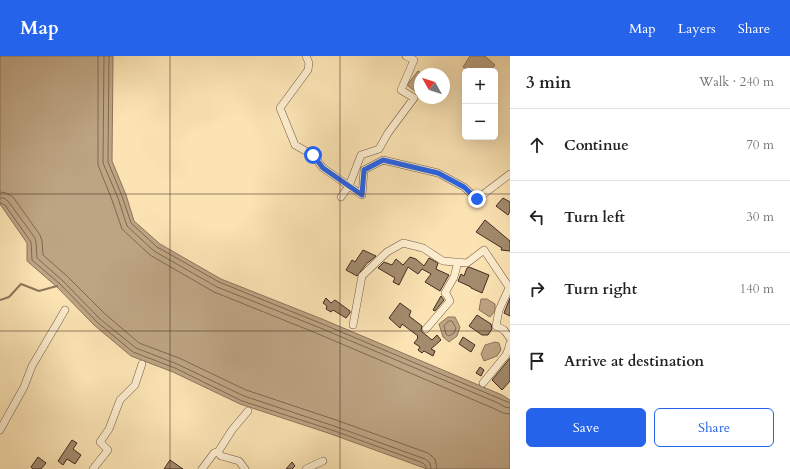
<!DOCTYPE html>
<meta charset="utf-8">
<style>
:root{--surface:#fff;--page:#f6f6f6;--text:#222;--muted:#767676;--line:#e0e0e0;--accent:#2563eb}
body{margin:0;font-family:Cardo,serif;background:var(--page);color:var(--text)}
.controls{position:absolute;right:12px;top:12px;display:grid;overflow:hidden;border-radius:6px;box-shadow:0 4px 16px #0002}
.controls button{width:36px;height:36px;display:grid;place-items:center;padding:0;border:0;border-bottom:1px solid var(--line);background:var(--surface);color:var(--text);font:20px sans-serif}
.compass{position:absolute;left:414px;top:12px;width:36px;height:36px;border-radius:50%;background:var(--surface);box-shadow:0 4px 16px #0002;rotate:309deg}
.stop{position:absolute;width:12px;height:12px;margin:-9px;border:3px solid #2563eb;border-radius:50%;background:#fff}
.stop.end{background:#2563eb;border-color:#fff;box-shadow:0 1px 4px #0008}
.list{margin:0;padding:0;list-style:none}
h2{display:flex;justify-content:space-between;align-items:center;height:52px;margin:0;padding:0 16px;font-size:17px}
h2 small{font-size:13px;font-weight:400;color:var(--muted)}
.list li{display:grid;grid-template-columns:26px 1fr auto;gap:12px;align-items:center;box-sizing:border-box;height:72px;padding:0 16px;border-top:1px solid var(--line)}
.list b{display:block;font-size:15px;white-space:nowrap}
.list em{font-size:13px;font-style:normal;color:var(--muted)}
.actions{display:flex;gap:8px;padding:12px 16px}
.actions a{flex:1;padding:9px 0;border:1px solid var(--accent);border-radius:6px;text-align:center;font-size:14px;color:var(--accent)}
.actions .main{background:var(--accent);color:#fff}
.icon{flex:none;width:22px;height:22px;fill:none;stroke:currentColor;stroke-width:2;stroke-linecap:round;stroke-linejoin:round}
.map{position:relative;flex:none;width:510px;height:413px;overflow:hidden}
header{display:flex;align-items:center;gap:24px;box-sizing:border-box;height:56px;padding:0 20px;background:var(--accent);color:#fff}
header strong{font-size:19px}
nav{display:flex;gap:22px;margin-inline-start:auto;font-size:14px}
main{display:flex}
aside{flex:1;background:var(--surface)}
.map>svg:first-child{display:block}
.water{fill:#bda482;stroke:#8d745c}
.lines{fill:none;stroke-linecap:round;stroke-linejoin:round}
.shore{stroke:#806852;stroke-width:1}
.stream{stroke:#8d745c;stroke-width:2}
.building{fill:#a38b6d;stroke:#442b22}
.minor-casing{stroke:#725946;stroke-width:8}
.minor{stroke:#fcedce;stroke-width:7}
.route{stroke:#2563eb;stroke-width:5}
.grid{fill:none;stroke:#442b22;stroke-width:1;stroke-opacity:0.55}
</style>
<header>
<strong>Map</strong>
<nav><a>Map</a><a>Layers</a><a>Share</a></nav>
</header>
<main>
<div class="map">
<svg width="510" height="413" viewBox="0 0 510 413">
<rect width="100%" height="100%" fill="#fbe3b3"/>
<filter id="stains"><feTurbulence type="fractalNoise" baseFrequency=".005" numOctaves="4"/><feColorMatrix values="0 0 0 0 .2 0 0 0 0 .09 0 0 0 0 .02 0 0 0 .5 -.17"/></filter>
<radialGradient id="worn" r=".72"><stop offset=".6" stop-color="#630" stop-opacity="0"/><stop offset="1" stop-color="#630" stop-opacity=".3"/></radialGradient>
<path class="water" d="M0 0H113L112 105 126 139 134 165 160 188 221 223 322 263 502 339 510 344V413H427L331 378 240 348 173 316 131 300 94 269 57 231 27 205V187L0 148Z
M470 0H485L495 9 490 15H470L463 11Z
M418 15 423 18H420V31L417 37 407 29Z
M481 243H487L495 248V255L490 261 479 254Z
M448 261H455L460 271 457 280 449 286 443 281 439 268Z
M495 286 499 287 501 294 497 300 484 305 481 298 485 289Z"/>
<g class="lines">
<path class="shore" d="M98 0V109L112 144 122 173 150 199 214 236 316 277 495 353 503 357 510 358
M104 0 103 107 118 142 127 170 154 195 217 231 318 271 498 347 505 351 510 352
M109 0 108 106 122 140 131 167 157 191 219 226 320 267 510 347
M0 136 6 137 13 141 40 179 42 185 43 199 67 220 105 258 139 287 179 302 246 334 336 364 428 397 435 403 437 413
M0 142H4L8 145 35 182 36 186 37 202 63 225 100 263 136 292 177 308 244 340 334 370 425 403 430 407 431 413
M0 147 5 149 31 186 32 204 60 228 97 266 133 296 175 312 242 345 332 374 423 407 426 410V413
M449 265H452L456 272 454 277 449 280 446 278 444 270Z"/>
<path class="stream" d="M0 244 9 241 21 228 39 235 57 230"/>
</g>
<path class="building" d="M503 142 510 146V155L508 159 496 150Z
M485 164 510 185V195L501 194 502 192 476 176Z
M363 194 376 200 369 206H368L357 220 346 214 352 204 355 206Z
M410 201 416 203 424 210 429 202 438 207 436 213 449 219 440 235 425 226 431 218 422 213 418 218 408 211 399 229 393 226 395 222 378 212 384 206 392 209 396 203 403 209Z
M469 211 489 219 482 237 471 232V231L458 225 461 218 464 220 467 212Z
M441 240 444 244 435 255 433 254Z
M326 242 331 247 335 244 350 255V257L346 262 333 254 331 256 326 253 327 250 323 247Z
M510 242V260L504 257Z
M400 247 411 255 409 260 422 270 421 275 432 284 437 279 441 284 431 293 435 295 433 300 424 295 422 297 418 294 420 291 414 287 418 282 417 281 418 280 402 268 400 272 389 262Z
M477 259 491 268 492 273 488 279H482L469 270Z
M463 281 475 289 471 296 459 288Z
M510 302V325L502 334 492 324Z
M480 311 484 314 481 320 476 317Z
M72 384 77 387 73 393 81 399 75 408 67 403 63 409 58 405Z
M38 401 46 407 41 413H33L31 411Z
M170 404 183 413H164Z
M292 406 295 410 292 413H286Z"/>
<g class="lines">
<defs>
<path id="minor" d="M306 0 309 7 308 14 280 52 295 89 313 99 323 112 362 139 364 114 383 104 438 117 464 131 477 143 510 118
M341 141 349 130 361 99 379 93 388 77 414 42 401 34 414 4 406 0
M510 230 499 254 496 270 504 274 510 282
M353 269 362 220 387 196 403 187 423 192 443 205 467 207 484 194 509 231
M426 273 450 245 447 239 445 237 454 221 458 206
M483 327 506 299 508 294 510 287
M0 374 24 331 32 310 65 254
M93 413 108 394 100 386 109 373 120 344 135 329 142 308
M202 413 214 397 218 396
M245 413 239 405 221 400 218 396 232 374 248 355
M306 413 323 405"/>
</defs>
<use href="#minor" class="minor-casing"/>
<use href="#minor" class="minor"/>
</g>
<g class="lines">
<path class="route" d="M313 99 323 112 362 139 364 114 383 104 438 117 464 131 477 143"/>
</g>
<path class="grid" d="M170 0V413M340 0V413M0 138H510M0 275H510"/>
<rect width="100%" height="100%" filter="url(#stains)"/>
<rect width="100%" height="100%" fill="url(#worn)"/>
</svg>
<div class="controls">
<button>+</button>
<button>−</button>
</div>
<svg class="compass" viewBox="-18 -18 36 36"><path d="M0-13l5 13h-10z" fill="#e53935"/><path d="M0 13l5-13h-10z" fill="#767676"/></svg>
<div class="stop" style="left:313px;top:99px"></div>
<div class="stop end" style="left:477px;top:143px"></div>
</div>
<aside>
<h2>3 min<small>Walk · 240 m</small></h2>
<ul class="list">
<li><svg class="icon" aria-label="ahead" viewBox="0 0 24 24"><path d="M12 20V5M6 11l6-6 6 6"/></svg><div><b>Continue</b></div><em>70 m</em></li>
<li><svg class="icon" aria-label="left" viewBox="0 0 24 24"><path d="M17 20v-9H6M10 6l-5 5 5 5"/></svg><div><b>Turn left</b></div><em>30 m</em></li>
<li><svg class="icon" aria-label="right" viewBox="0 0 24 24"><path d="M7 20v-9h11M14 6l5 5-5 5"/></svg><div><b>Turn right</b></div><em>140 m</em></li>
<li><svg class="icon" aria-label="arrive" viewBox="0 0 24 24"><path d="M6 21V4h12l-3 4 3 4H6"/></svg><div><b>Arrive at destination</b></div></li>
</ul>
<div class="actions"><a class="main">Save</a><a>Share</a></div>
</aside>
</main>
